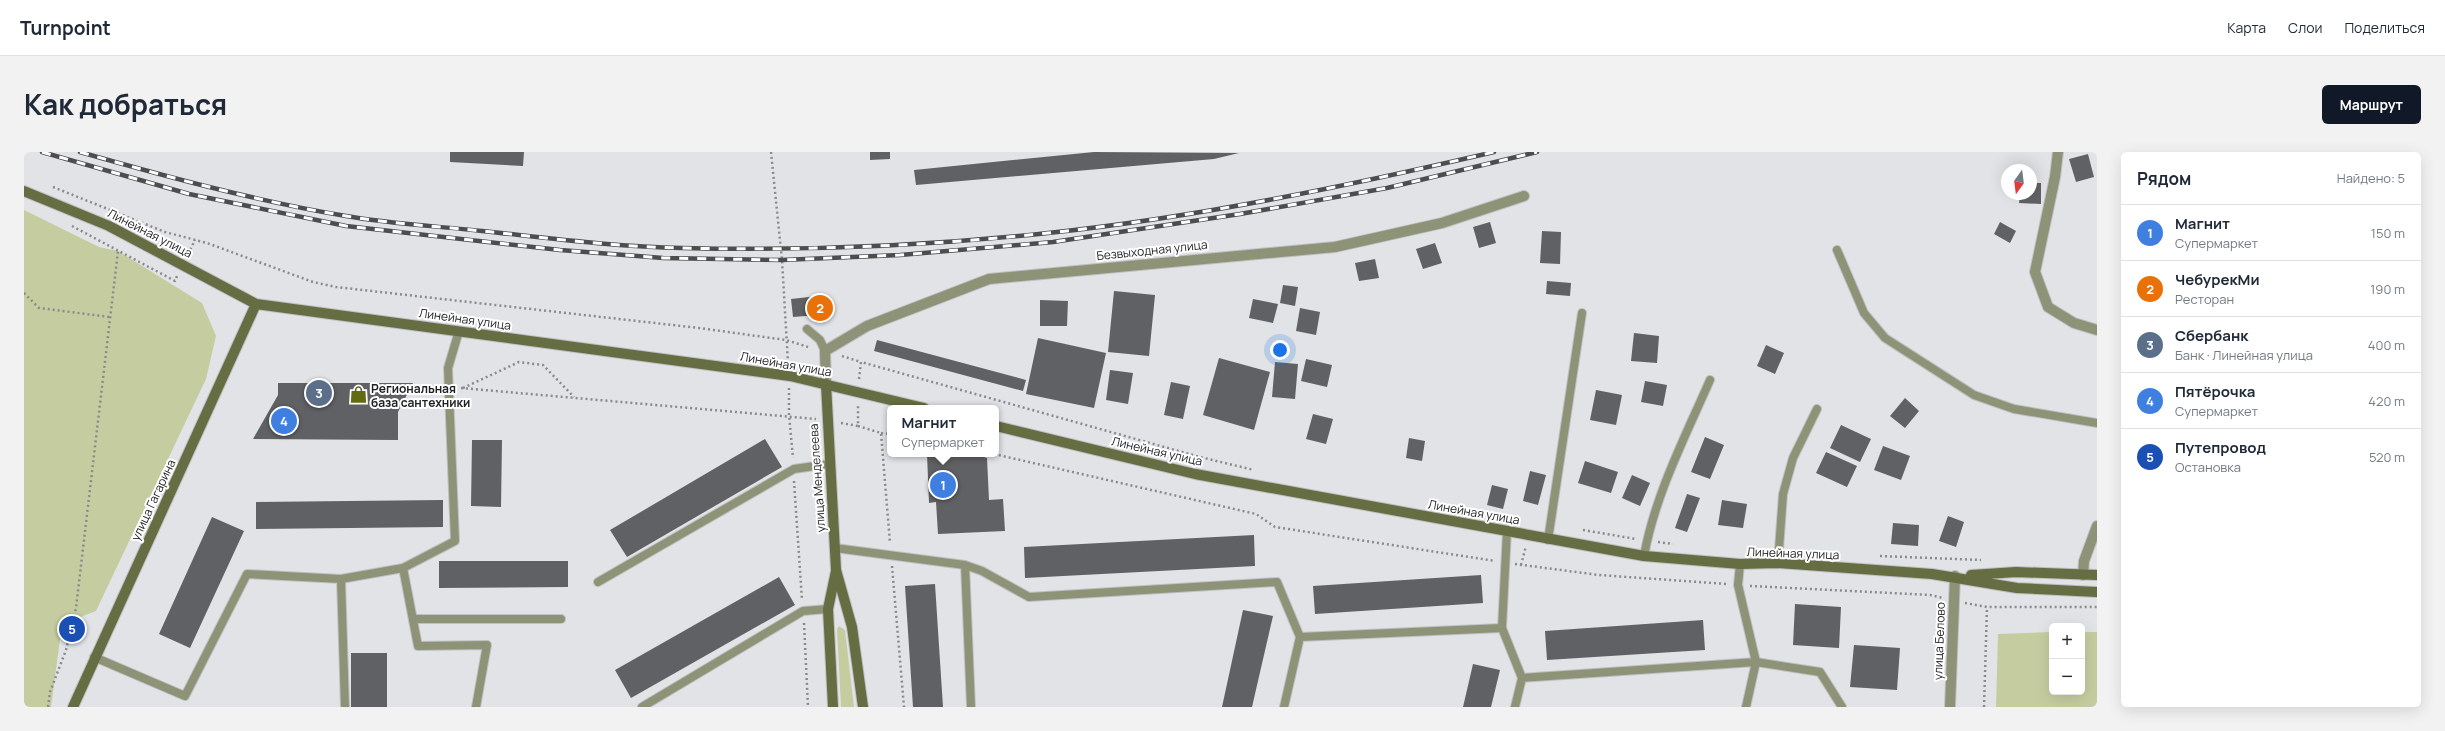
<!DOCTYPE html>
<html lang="ru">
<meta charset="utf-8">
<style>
:root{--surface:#fff;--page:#f2f2f3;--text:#1f2937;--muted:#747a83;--line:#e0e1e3;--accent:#111827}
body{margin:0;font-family:Manrope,sans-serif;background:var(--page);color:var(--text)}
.controls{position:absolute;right:12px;bottom:12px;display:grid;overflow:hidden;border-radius:6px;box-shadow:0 4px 16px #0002}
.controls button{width:36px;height:36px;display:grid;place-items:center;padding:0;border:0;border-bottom:1px solid var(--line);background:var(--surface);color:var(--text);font:20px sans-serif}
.compass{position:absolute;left:1977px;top:12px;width:36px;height:36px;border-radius:50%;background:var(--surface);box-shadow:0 4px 16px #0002;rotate:194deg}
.you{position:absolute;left:1256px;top:198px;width:14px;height:14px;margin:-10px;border:3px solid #fff;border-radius:50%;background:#1a73e8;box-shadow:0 0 0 6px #1a73e833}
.badge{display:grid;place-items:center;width:26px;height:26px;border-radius:50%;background:var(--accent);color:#fff;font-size:13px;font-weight:700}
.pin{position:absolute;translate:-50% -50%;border:2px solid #fff;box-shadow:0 1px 4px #0006}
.popup{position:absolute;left:863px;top:253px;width:112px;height:52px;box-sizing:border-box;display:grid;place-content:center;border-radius:6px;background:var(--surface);filter:drop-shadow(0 1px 3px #0005);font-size:13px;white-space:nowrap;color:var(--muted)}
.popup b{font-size:15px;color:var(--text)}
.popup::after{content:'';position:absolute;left:50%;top:100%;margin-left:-8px;border:8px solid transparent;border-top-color:var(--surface)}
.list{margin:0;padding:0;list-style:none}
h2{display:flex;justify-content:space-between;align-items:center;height:52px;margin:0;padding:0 16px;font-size:17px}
h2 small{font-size:13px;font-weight:400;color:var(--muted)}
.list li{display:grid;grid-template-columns:26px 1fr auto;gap:12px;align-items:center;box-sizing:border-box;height:56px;padding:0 16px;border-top:1px solid var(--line)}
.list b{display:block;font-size:15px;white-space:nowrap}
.list p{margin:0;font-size:13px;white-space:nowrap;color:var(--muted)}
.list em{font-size:13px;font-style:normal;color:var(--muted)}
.map{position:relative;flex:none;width:2073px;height:555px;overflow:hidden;border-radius:6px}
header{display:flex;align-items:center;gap:24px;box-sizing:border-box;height:56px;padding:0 20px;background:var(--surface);border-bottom:1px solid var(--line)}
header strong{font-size:19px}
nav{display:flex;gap:22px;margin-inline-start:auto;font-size:14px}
.intro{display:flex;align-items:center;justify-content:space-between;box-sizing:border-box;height:96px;padding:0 24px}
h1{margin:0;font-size:28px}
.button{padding:10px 18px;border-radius:6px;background:var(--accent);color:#fff;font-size:14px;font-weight:700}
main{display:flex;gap:24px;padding:0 24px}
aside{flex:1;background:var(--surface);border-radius:6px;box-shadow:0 4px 16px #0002}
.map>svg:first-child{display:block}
.green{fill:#c5cda0}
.building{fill:#606164}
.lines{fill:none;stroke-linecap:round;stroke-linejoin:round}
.lane-casing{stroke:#bfc0c3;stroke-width:10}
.street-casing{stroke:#bfc0c3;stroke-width:12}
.secondary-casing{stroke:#bfc0c3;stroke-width:12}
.path{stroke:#898a8d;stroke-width:2.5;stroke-dasharray:2 3;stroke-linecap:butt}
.lane{stroke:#8e9377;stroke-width:8}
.street{stroke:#8e9377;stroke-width:10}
.secondary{stroke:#666d43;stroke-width:10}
.rail-casing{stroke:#4c4d4f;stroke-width:4.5}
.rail{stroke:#fff;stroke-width:3;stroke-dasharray:9;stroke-linecap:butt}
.labels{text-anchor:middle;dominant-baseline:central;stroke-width:4;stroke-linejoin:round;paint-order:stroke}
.street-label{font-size:12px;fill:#1f2021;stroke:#fff}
.poi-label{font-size:12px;font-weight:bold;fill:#1f2021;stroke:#fff;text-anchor:start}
</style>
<header>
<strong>Turnpoint</strong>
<nav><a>Карта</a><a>Слои</a><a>Поделиться</a></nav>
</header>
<div class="intro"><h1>Как добраться</h1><a class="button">Маршрут</a></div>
<main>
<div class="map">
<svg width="2073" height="555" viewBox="0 0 2073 555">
<rect width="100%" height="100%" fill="#e2e3e7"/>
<path class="green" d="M0 58 75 95 94 99 178 151 192 184 182 227 72 459 38 472 27 555H0Z
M815 474 821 478 830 555H817L813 477Z
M2028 480V540H2058V480H2073V555H1972L1974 482Z"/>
<path class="building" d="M426 0H500L499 14 426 10Z
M846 0H866V7L846 8Z
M1070 0 1215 1 1190 7 892 33 890 18Z
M2064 2 2070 25 2052 30 2045 7Z
M2007 31H2017V52L1995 51 1996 42H2007Z
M1466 70 1472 91 1455 96 1449 75Z
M1976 70 1992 79 1986 91 1970 82Z
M1518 79 1537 80 1536 112 1516 111Z
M1411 91 1418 111 1399 117 1392 97Z
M1351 107 1355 126 1335 129 1331 111Z
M1523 129 1547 131 1546 144 1522 142Z
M1259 133 1274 135 1271 154 1256 151Z
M1090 139 1131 143 1125 204 1084 200Z
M794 144 795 163 769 165 767 147Z
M1229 147 1254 152 1249 171 1225 166Z
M1016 148 1044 149 1043 174H1016Z
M1276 156 1296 160 1292 183 1272 179Z
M1610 181 1635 184 1633 211 1607 209Z
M1014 186 1082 201 1070 256 1002 242Z
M853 188 1002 228 999 239 850 199Z
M1742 193 1760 201 1751 222 1733 214Z
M1195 206 1246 220 1230 278 1179 263Z
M1282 207 1308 213 1303 235 1277 229Z
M1251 210 1274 212 1271 247 1248 245Z
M1086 218 1109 221 1104 252 1082 248Z
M1621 229 1643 233 1639 254 1617 250Z
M1147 230 1166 234 1159 267 1140 263Z
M254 231H389L374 260V288L229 287 254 243Z
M1572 238 1598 243 1592 273 1566 268Z
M1881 246 1895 259 1881 276 1866 264Z
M1289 262 1309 267 1302 292 1282 287Z
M1817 273 1847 287 1836 310 1806 296Z
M1681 285 1700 293 1686 327 1667 320Z
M1385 286 1401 289 1398 309 1382 306Z
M741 287 758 315 603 405 586 378Z
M448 288H478L477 355 447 354Z
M1859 294 1886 304 1877 328 1850 318Z
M1802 300 1833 314 1823 335 1792 321Z
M903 302H950L963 306 965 348 979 347 981 379 914 382 912 350 905 351Z
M1561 309 1594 320 1587 341 1554 331Z
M1506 319 1522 323 1514 353 1499 349Z
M1608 323 1626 331 1616 354 1598 346Z
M1468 333 1484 337 1479 357 1463 353Z
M1663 342 1676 346 1663 380 1651 376Z
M419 348V375L232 377V350Z
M1698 348 1723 352 1719 376 1694 373Z
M1924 364 1940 370 1932 395 1915 389Z
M188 365 220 379 166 496 135 482Z
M1869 371 1895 373 1894 394 1867 392Z
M1230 383 1231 414 1001 426 1000 395Z
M415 409H544V435L415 436Z
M1457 423 1459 451 1291 462 1289 434Z
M755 425 771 453 607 546 591 518Z
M911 432 919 555H889L881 434Z
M1771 452 1817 455 1815 496 1769 493Z
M1219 458 1249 464 1228 555H1198Z
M1679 468 1681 498 1523 508 1521 479Z
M1830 493 1876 496 1873 538 1826 535Z
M327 501H363V555H327Z
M1449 512 1476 518 1467 555H1439Z"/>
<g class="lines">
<defs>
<path id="lane" d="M1813 98 1840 161 1861 186 1950 243 1990 257 2073 271
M783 177 796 188 801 199
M1483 379 1478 476 1498 526
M1524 388 1558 161
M811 396 941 413 958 419 1005 445 1253 430 1276 485
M1620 404C1631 343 1661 285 1686 228
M1754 411 1759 342 1769 306 1793 257
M1716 412 1714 433 1732 510 1796 520 1818 555
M941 413 947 555
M379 416 394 494 463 493 452 555
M574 430 770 317 805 312
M389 467H537
M70 505 161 544 223 422 317 427
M321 555 317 427 379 416 431 389 424 216 435 179
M618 555 779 459 804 457
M1260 555 1276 485 1478 476
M1491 555 1498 526 1732 510 1722 555"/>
<path id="street" d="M2034 0 2031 25 2011 120 2024 155 2050 171 2073 178
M802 232 801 199 843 174 965 127 1311 95 1418 71 1500 44
M2059 423 2060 409 2073 374
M1926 555 1931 424"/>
<path id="secondary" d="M0 39 85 74 232 152 766 224 900 256
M802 232 812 418 828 475 839 555
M972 274 1171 322 1620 404 1716 412 1754 411 1908 422 1993 436 2073 440
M1947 423 1992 420 2073 423
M49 555 232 152
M809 555 804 457 812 419"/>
</defs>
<use href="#lane" class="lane-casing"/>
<use href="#street" class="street-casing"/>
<use href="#secondary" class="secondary-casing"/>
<path class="path" d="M747 0 758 108 764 211
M29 35 141 80 183 91 289 130 312 135 675 176 762 188 784 195
M48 74 151 129 153 124
M164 102 171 88
M0 141 15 156 86 165
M818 204 837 210
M835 227 837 210 1176 305 1230 318
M437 236 792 267
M439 236 495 210 519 213 550 245
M765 236V263L769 306
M817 271 834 274V252
M834 274 857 281 866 391
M857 281 866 282
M970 302 1232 362 1251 375 1471 409
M770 329 778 448
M1559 378 1612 387
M1634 390 1649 392
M1856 404 1957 408
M1491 412 1575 423 1703 432
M1497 413 1502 394
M868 414 880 555
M1726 434 1906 443 1919 446
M1941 451 1963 455H2073
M780 471 784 555
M24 555 26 540 42 498 52 456 94 99
M1960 555 1963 455"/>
<use href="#lane" class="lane"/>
<use href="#street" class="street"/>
<use href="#secondary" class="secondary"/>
<defs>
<path id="rail" d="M18 0 165 42 322 74 536 98 639 106 758 108 876 103 1029 90 1216 62 1363 36 1513 0
M56 0C144 25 232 49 322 64 367 72 413 74 458 79 524 86 592 95 658 96 780 99 903 94 1024 81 1175 65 1323 34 1470 0"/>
</defs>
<use href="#rail" class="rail-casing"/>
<use href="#rail" class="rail"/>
</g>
<defs>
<symbol id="shop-bare" viewBox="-9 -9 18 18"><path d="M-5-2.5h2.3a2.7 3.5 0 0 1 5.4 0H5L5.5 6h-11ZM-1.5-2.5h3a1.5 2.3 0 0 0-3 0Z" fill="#626b11" stroke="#fff" stroke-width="2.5" paint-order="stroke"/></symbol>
</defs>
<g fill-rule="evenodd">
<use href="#shop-bare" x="322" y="230" width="25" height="25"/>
</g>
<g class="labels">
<g class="street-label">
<text transform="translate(126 81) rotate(27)">Линейная улица</text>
<text transform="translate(1128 98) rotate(-6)">Безвыходная улица</text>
<text transform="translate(441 167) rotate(8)">Линейная улица</text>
<text transform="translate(762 212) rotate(10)">Линейная улица</text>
<text transform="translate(1133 299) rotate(13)">Линейная улица</text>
<text transform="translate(793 326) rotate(-94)">улица Менделеева</text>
<text transform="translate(129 348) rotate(-65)">улица Гагарина</text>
<text transform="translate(1450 360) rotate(10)">Линейная улица</text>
<text transform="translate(1769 401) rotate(2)">Линейная улица</text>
<text transform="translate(1915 489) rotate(-88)">улица Белово</text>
</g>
<g class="poi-label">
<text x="347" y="236">Региональная<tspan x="347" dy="14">база сантехники</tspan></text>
</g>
</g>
</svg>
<div class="controls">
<button>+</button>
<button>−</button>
</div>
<svg class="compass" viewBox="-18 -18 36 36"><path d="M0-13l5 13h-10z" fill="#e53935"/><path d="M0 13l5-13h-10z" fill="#747a83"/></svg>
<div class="you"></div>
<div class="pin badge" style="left:919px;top:333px;background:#3f7fe0">1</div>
<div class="popup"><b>Магнит</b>Супермаркет</div>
<div class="pin badge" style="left:796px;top:156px;background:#e8710a">2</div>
<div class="pin badge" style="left:295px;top:241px;background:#5c6f8a">3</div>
<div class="pin badge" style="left:260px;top:269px;background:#3f7fe0">4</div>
<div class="pin badge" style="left:48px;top:477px;background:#1a4fb4">5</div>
</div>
<aside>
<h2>Рядом<small>Найдено: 5</small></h2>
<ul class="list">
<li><span class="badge" style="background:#3f7fe0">1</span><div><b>Магнит</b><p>Супермаркет</p></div><em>150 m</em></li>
<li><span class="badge" style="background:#e8710a">2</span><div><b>ЧебурекМи</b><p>Ресторан</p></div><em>190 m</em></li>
<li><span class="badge" style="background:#5c6f8a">3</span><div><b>Сбербанк</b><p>Банк · Линейная улица</p></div><em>400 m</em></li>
<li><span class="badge" style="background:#3f7fe0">4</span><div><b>Пятёрочка</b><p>Супермаркет</p></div><em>420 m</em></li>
<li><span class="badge" style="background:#1a4fb4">5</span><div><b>Путепровод</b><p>Остановка</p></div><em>520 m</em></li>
</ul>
</aside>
</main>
